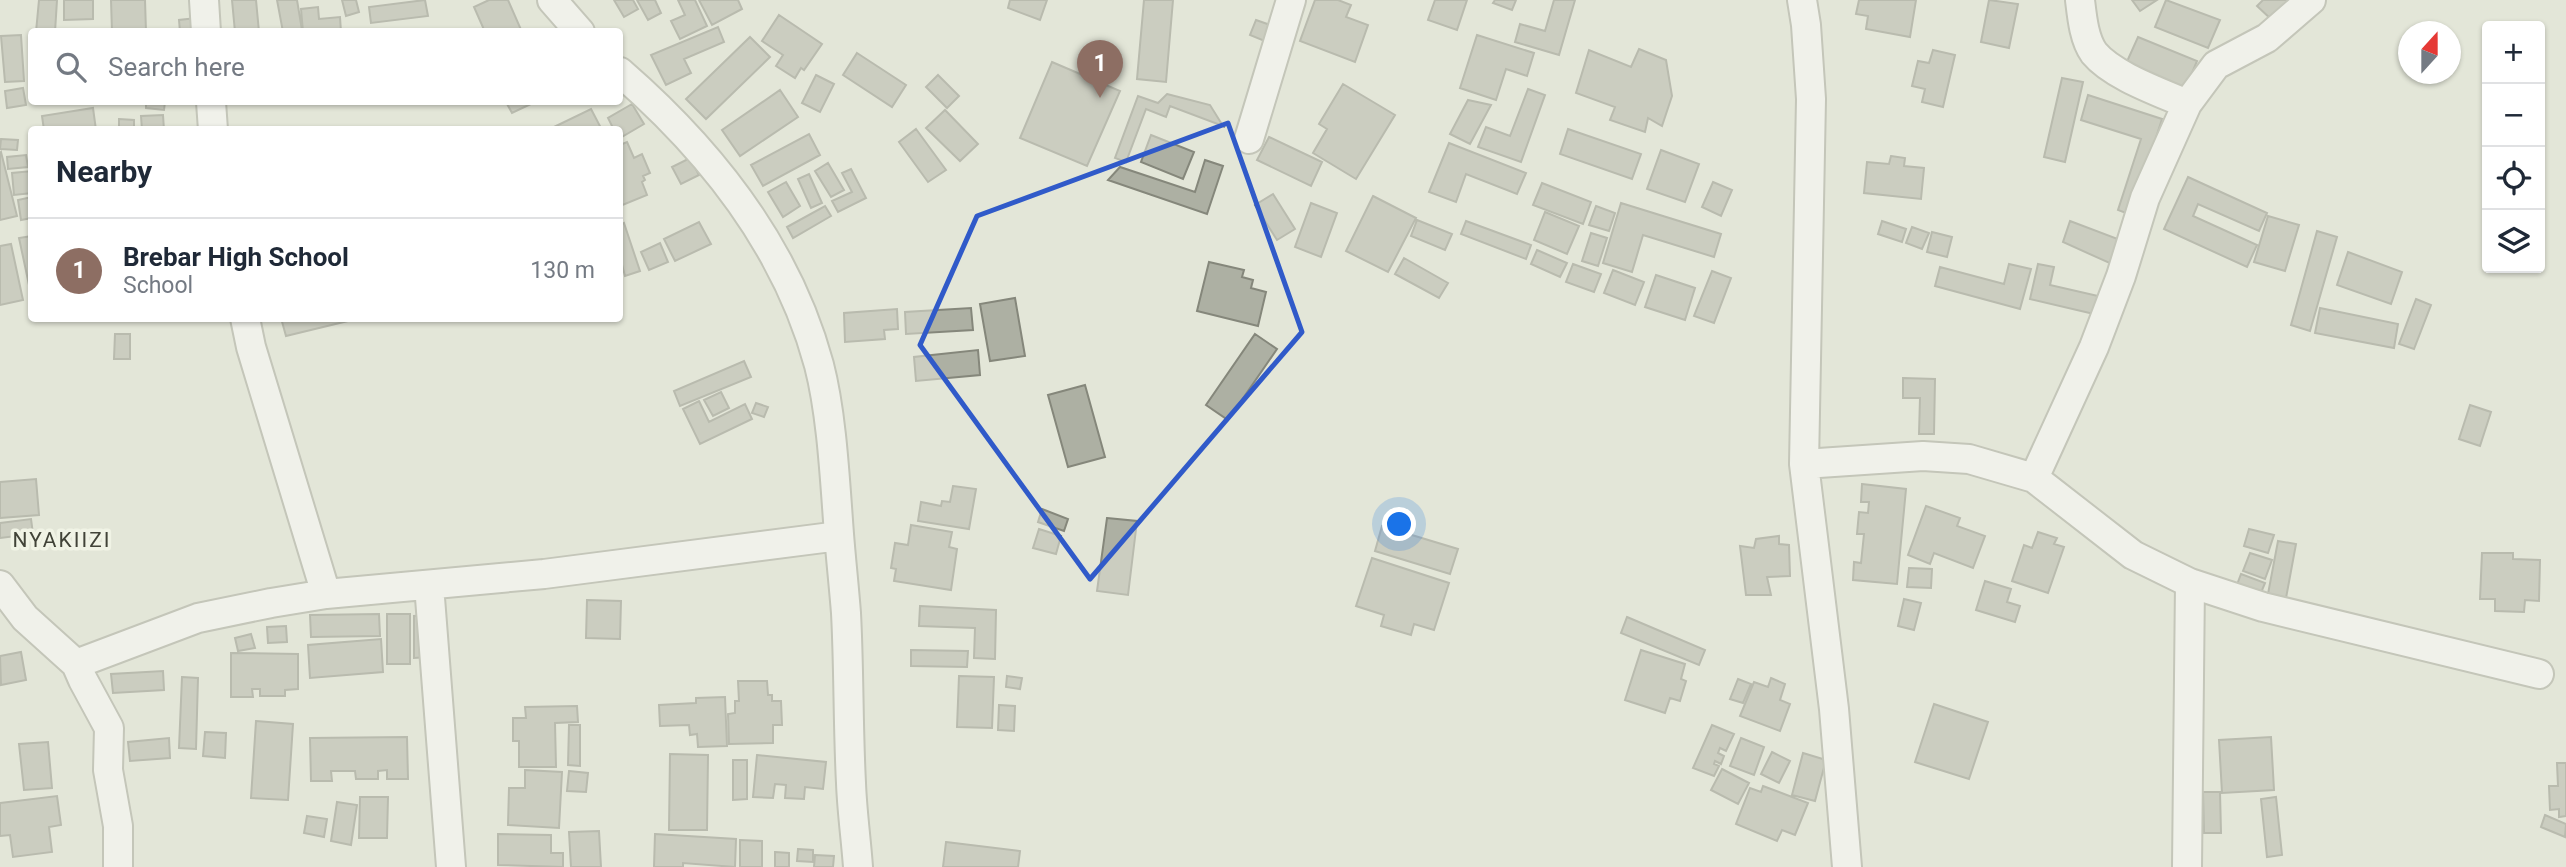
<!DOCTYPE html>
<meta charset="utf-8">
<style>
:root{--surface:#fff;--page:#f6f6f7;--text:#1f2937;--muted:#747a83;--line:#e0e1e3;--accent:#b45309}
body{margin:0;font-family:Roboto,sans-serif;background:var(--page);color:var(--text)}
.controls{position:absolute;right:21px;top:21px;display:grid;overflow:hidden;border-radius:7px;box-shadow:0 2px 5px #0004}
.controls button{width:63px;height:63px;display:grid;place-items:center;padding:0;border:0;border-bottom:2px solid var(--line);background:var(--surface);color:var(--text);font:35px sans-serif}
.compass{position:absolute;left:2398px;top:21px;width:63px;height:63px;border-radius:50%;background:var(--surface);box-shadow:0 2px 5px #0004;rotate:21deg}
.you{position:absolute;left:1400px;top:525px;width:24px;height:24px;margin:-18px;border:5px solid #fff;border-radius:50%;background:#1a73e8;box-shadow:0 0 0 10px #1a73e833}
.badge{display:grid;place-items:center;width:46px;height:46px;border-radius:50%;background:var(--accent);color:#fff;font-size:23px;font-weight:700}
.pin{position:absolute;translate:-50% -58px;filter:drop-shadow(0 2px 4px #0008)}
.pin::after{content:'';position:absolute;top:37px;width:24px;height:21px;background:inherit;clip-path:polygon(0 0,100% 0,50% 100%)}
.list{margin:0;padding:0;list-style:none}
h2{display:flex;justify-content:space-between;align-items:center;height:91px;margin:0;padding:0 28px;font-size:30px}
h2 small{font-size:23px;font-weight:400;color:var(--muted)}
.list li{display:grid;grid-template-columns:46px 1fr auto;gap:21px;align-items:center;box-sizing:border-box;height:105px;padding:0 28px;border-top:2px solid var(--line)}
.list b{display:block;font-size:26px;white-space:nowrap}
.list p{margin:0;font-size:23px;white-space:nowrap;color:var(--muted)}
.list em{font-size:23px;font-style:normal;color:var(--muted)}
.icon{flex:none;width:38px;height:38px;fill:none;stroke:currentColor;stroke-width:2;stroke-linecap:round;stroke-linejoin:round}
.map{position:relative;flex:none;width:2566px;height:867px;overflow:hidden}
.search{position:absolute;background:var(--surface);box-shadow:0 2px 5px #0004;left:28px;top:28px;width:595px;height:77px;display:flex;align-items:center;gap:18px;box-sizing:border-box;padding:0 24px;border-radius:7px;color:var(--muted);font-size:26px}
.panel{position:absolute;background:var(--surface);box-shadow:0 2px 5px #0004;left:28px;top:126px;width:595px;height:196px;border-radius:7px}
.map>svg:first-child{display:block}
.building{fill:#adb0a3;stroke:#85877b;stroke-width:2}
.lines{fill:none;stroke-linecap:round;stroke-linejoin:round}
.minor-casing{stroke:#9d9f93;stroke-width:32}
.minor{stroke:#fff;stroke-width:28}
.marked{fill:none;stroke:#305ac9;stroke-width:5;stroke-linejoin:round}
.labels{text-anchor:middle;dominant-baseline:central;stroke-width:7;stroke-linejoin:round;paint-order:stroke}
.quarter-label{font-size:21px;letter-spacing:2px;fill:#414338;stroke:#f0f3e5}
</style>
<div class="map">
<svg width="2566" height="867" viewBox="0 0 2566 867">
<rect width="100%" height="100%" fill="#e3e6d8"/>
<path class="building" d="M39 0H57L55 32H36Z
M64 0H93V19L64 20Z
M111 0H145L146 32H112Z
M232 0H256L259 32H235Z
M277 0H297L302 30 283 32Z
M342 0H356L359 12 346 16Z
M425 0 428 16 371 23 369 7Z
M489 0H508L522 32H485L474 7Z
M614 0H633L638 9 624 17Z
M637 0H655L661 13 648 20Z
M678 0H695L707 26 680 39 671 21 685 15Z
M699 0H738L742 9 712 25Z
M1010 0H1047L1040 20 1008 8Z
M1144 0H1173L1166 82 1137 79Z
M1315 0H1338L1351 5 1346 17 1368 25 1355 62 1300 41Z
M1435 0H1467L1457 30 1428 20Z
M1495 0H1516L1512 10 1493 3Z
M1554 0H1575L1559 55 1515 42 1520 24 1545 31Z
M1859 0H1916L1910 37 1866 29 1868 16 1856 14Z
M1989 0 2018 4 2009 48 1981 42Z
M2132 0H2157L2140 11Z
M2166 0 2220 20 2208 48 2155 27Z
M2263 0H2292L2272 20 2257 6Z
M318 7 319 19 340 17 341 32H303L301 9Z
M779 15 822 44 804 70 801 68 795 78 776 66 783 55 762 41Z
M196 18 198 32H180L179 20Z
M1256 20 1273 26 1267 42 1250 35Z
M718 27 724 42 684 59 691 73 666 85 651 55Z
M21 35 24 81 5 82 1 36Z
M1477 35 1534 53 1527 76 1506 69 1496 100 1460 88Z
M750 37 770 57 706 119 686 99Z
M2138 37 2197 61 2185 90 2125 66Z
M1639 49 1666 60 1672 96 1662 126 1648 118 1645 132 1610 120 1615 107 1576 93 1589 50 1631 67Z
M1933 50 1955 55 1943 107 1922 102 1925 89 1912 86 1918 61 1929 63Z
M857 53 906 85 892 107 843 75Z
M1052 62 1120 91 1087 166 1020 138Z
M816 75 834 84 820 112 802 103Z
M938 75 959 96 947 108 926 87Z
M2062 78 2083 82 2065 162 2044 157Z
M1343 84 1395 115 1356 179 1313 153 1327 129 1319 124Z
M23 88 26 105 7 108 5 91Z
M1528 89 1545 95 1521 162 1478 147 1486 127 1510 136Z
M780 90 798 117 740 156 722 130Z
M1167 94 1210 105 1223 126 1170 106 1166 117 1146 109 1126 162 1115 158 1138 96 1158 103Z
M2088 95 2162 119 2131 215 2118 210 2141 139 2081 120Z
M1468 100 1491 105 1470 144 1450 134Z
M146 102H165L164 110 146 108Z
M506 102H535L512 113Z
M632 104 644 124 620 138V130H614L608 118Z
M93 108 96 130H44L42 116Z
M591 109 602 130H556L554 127Z
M945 110 978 144 960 161 926 128Z
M163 115 164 130H142L141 116Z
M119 119 134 120V130H119Z
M916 129 946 170 928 182 899 142Z
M1568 129 1641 154 1632 179 1560 154Z
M809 134 820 155 763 186 751 165Z
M1151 135 1194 152 1183 179 1141 162Z
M1269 137 1322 162 1311 186 1257 160Z
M1 139 18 140 17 150 0 149Z
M627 142 634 158 642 154 650 173 643 176 645 180 642 182 647 195 620 206V145Z
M1449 143 1526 173 1517 194 1466 174 1456 202 1429 192Z
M1661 150 1699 164 1685 202 1647 189Z
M1 152 17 216 0 220V153Z
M26 155 28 167 8 169 7 157Z
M1891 156 1905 158 1904 166 1924 168 1921 199 1864 193 1867 162 1889 164Z
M690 158 699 175 681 184 672 167Z
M1205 160 1223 166 1207 214 1108 180 1120 167 1195 192Z
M828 163 844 190 831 197 815 171Z
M851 169 866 198 838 212 832 201 852 192 842 173Z
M32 171V193L14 195 12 173Z
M809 174 822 203 811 208 798 179Z
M2188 177 2267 213 2259 231 2198 204 2193 216 2257 245 2247 267 2164 229Z
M786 182 800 206 783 217 768 192Z
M1713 182 1732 190 1721 216 1702 207Z
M1542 183 1591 202 1583 224 1533 205Z
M1273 194 1295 229 1277 240 1255 205Z
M1373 196 1416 218 1388 272 1346 251Z
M32 197V218L21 220 18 200Z
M1311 203 1337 213 1321 257 1295 247Z
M1621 203 1721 234 1714 257 1643 235 1632 272 1603 263Z
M825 206 831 216 793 238 787 227Z
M1596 206 1615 213 1609 231 1589 225Z
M1545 212 1579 226 1567 254 1534 240Z
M2268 216 2299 225 2285 271 2254 262Z
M1417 220 1452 234 1445 250 1411 236Z
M1466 221 1531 245 1526 259 1461 234Z
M1882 221 1906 229 1902 242 1878 234Z
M2070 221 2123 241 2114 265 2063 242Z
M699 222 711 244 675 261 664 239Z
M624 223 640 271 625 276 620 257V225Z
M1912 227 1929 233 1922 249 1906 243Z
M2317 231 2337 237 2310 331 2291 325Z
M1932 232 1952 237 1947 257 1927 252Z
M1591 233 1607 238 1598 266 1582 261Z
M32 236V299L19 238Z
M660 243 668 262 649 270 641 252Z
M11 244 23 300 0 305V246Z
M1537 250 1567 263 1560 277 1531 264Z
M2348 252 2402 272 2391 304 2337 285Z
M1404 258 1448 283 1439 298 1395 274Z
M1209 262 1244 270 1242 277 1253 280 1251 288 1266 292 1258 326 1197 311Z
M1573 264 1601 274 1594 292 1566 282Z
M2009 264 2031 269 2020 309 1935 286 1940 267 2004 284Z
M2038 264 2054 267 2050 285 2098 296 2094 314 2030 299Z
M1613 270 1644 282 1635 305 1604 293Z
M1712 271 1731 278 1714 323 1694 316Z
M1656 275 1695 288 1685 320 1645 307Z
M1015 298 1025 356 990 361 980 304Z
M2416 299 2431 305 2414 349 2399 344Z
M971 308 973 330 906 334 905 312Z
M2320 308 2398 324 2394 348 2315 333Z
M897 309 898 329 884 330 885 339 845 342 844 313Z
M281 318H347L348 321 286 336Z
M115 334H130V359H114Z
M1255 334 1277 349 1228 420 1206 405Z
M978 350 980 375 916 381 914 357Z
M744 361 751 377 680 406 674 391Z
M1903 378 1935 379 1934 434H1919L1920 398H1903Z
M1085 385 1105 457 1068 467 1048 395Z
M721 392 729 408 713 416 704 400Z
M699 401 709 422 745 404 752 419 700 444 683 409Z
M756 403 768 407 764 417 752 413Z
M2470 405 2491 412 2480 446 2459 439Z
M36 479 39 515 0 518V482Z
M1862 484 1906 489 1897 584 1853 580 1854 562 1861 563 1864 534H1857L1859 512 1868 513 1869 502H1861Z
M953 486 976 489 969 529 918 521 921 502 941 506 942 501 950 502Z
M1926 506 1960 518 1957 526 1985 536 1973 568 1934 553 1930 564 1908 555Z
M1042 509 1068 519 1064 531 1038 522Z
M1107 518 1137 521 1128 595 1097 591Z
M31 519 33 534 0 538V523Z
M911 525 952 532 949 547 957 549 951 590 894 581 896 569 891 568 895 543 908 545Z
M1382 526 1458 549 1450 574 1375 551Z
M1039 529 1061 536 1056 554 1033 548Z
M2249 529 2274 535 2268 553 2244 546Z
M2038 532 2057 538 2054 544 2064 547 2048 593 2012 581 2024 545 2032 548Z
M1779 536V544L1789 545 1790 576 1767 577 1771 595H1746L1740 546 1754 548 1756 539Z
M2278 541 2296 544 2286 598 2268 594Z
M2250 553 2272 560 2265 579 2243 571Z
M2482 553H2513V559L2540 560 2539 601 2525 600 2524 612 2495 611V599H2480Z
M1372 558 1449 583 1434 630 1414 624 1411 635 1381 626 1384 615 1356 606Z
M1909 568 1932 569 1931 588 1907 587Z
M2241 574 2265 583 2258 600 2235 590Z
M1985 581 2011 589 2007 602 2020 606 2015 622 1976 610Z
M1904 599 1921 603 1914 630 1898 626Z
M587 600 621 601 620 639 586 638Z
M920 606 996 610 995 659 974 658 975 628 919 626Z
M379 614 380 636 311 637 310 615Z
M387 614H410V664H387Z
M427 615 428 657 414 658V616Z
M1627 617 1705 650 1699 665 1621 633Z
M286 626 287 642 268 643 267 627Z
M251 634 255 648 238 651 235 638Z
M381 639 383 672 310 678 308 645Z
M911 650 968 651 967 667 911 666Z
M1641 650 1685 664 1681 679 1686 681 1680 701 1670 698 1665 713 1625 700Z
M21 652 26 680 1 685 0 656Z
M231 653 298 654V689L285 690V696H260V689H252L253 697H231Z
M163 671 164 690 113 693 111 674Z
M959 676 994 677 992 728 957 727Z
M1007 676 1022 678 1020 689 1006 687Z
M182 677 198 678 196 749 179 748Z
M1771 678 1785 684 1780 700 1790 704 1780 731 1740 716 1754 682 1768 687Z
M1738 679 1751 684 1743 703 1730 699Z
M738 681H767L768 695H772V701H781L782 725H773V743L729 744 728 714 735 713V701H739Z
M725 697 727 746 698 747 697 734 690 735 689 725 660 726 659 705 696 703V698Z
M1934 704 1988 722 1969 779 1915 762Z
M999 705 1015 706 1014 731 998 730Z
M577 706 578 722 555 723 556 767H519V741H513V718H526L525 707Z
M256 721 293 724 288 800 251 798Z
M569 725H580V766L568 765Z
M1712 725 1734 734 1726 751 1720 748 1718 753 1724 756 1721 764 1715 761 1714 764 1719 766 1714 776 1693 768Z
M205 732 226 733 225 758 203 756Z
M407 737 408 779H387V770L378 771V779H356L355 771H331L332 781H311L310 738Z
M2271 737 2274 790 2222 793 2219 740Z
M169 738 170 758 130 761 128 742Z
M1741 738 1764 747 1754 775 1730 766Z
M48 742 52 788 24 790 19 744Z
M1772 752 1790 761 1779 783 1761 774Z
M1803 753 1826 760 1815 801 1792 795Z
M670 754 708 755 707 830H669Z
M757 755 826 762 823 789 805 787 804 799 785 798 786 785 775 784 773 798 753 797Z
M733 760H747V799L733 800Z
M2557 763H2566V816L2559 817V809L2550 810 2549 786H2558Z
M1722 769 1749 783 1738 804 1711 790Z
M525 770 562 772 559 828 508 825 509 788H525Z
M569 771 588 773 586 792 567 791Z
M1763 786 1808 803 1795 835 1782 830 1777 841 1736 824 1750 788 1761 792Z
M2203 792H2220L2221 833H2204Z
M57 796 61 825 49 827 52 852 13 857 10 835 0 836V803Z
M360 797H388L387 838H359Z
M2276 797 2282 855 2267 857 2261 799Z
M337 802 357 805 351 845 331 841Z
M2545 815 2566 824 2565 837 2541 827Z
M307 816 327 819 324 837 304 833Z
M599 831 601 867H571L569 832Z
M498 834 551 835V853H563V867L498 865Z
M655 834 736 839 735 867 683 863V867H654Z
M740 840 762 841V867H740Z
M946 842 1020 851 1018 867H943Z
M798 849 813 850V862L797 861Z
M775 852 789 853V867H775Z
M815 855 834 856 833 867H814Z"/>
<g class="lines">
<defs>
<path id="minor" d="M204 0 206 32
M552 0 580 32
M1802 0 1806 25 1811 99 1804 464 1834 709 1847 867
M2080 0C2082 17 2084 39 2094 53 2113 76 2160 92 2187 104
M620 72C711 151 787 246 819 365 832 415 835 482 839 534 841 560 844 587 846 613 849 669 848 726 851 783 852 811 856 839 858 867
M211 102 213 130
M1249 139 1291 0
M245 318 251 347 326 594
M1804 464 1923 456 1969 459 2034 478 2094 347 2121 276 2145 198 2187 104 2216 65 2267 38 2311 0
M2034 478 2133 555 2190 583 2263 607 2539 674
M0 585 25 618 76 664 83 680 109 728 108 770 118 826V867
M429 585 451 867
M76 664 198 618 271 603 326 594 544 574 839 536
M2187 867 2190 583"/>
</defs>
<use href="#minor" class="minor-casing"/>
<use href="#minor" class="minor"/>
</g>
<path d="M0 0H2566V867H0ZM1228 123 1302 332 1090 579 920 345 977 216Z" fill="#e3e6d8" fill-opacity=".55" fill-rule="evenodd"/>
<path class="marked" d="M1228 123 1302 332 1090 579 920 345 977 216Z"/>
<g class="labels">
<g class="quarter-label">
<text x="62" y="540">NYAKIIZI</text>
</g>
</g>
</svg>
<div class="controls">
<button>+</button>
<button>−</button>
<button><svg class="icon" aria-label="locate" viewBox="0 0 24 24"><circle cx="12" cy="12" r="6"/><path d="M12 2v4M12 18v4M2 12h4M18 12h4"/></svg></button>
<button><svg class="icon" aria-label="layers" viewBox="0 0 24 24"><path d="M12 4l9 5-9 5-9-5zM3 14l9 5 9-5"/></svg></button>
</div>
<svg class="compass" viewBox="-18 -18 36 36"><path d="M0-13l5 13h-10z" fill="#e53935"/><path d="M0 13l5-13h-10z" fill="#747a83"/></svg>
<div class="you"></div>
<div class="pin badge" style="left:1100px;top:98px;background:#8d6e63">1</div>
<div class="search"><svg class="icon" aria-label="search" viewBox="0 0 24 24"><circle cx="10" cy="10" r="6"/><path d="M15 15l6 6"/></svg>Search here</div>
<section class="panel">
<h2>Nearby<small></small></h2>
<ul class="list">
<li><span class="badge" style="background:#8d6e63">1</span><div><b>Brebar High School</b><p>School</p></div><em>130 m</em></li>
</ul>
</section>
</div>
